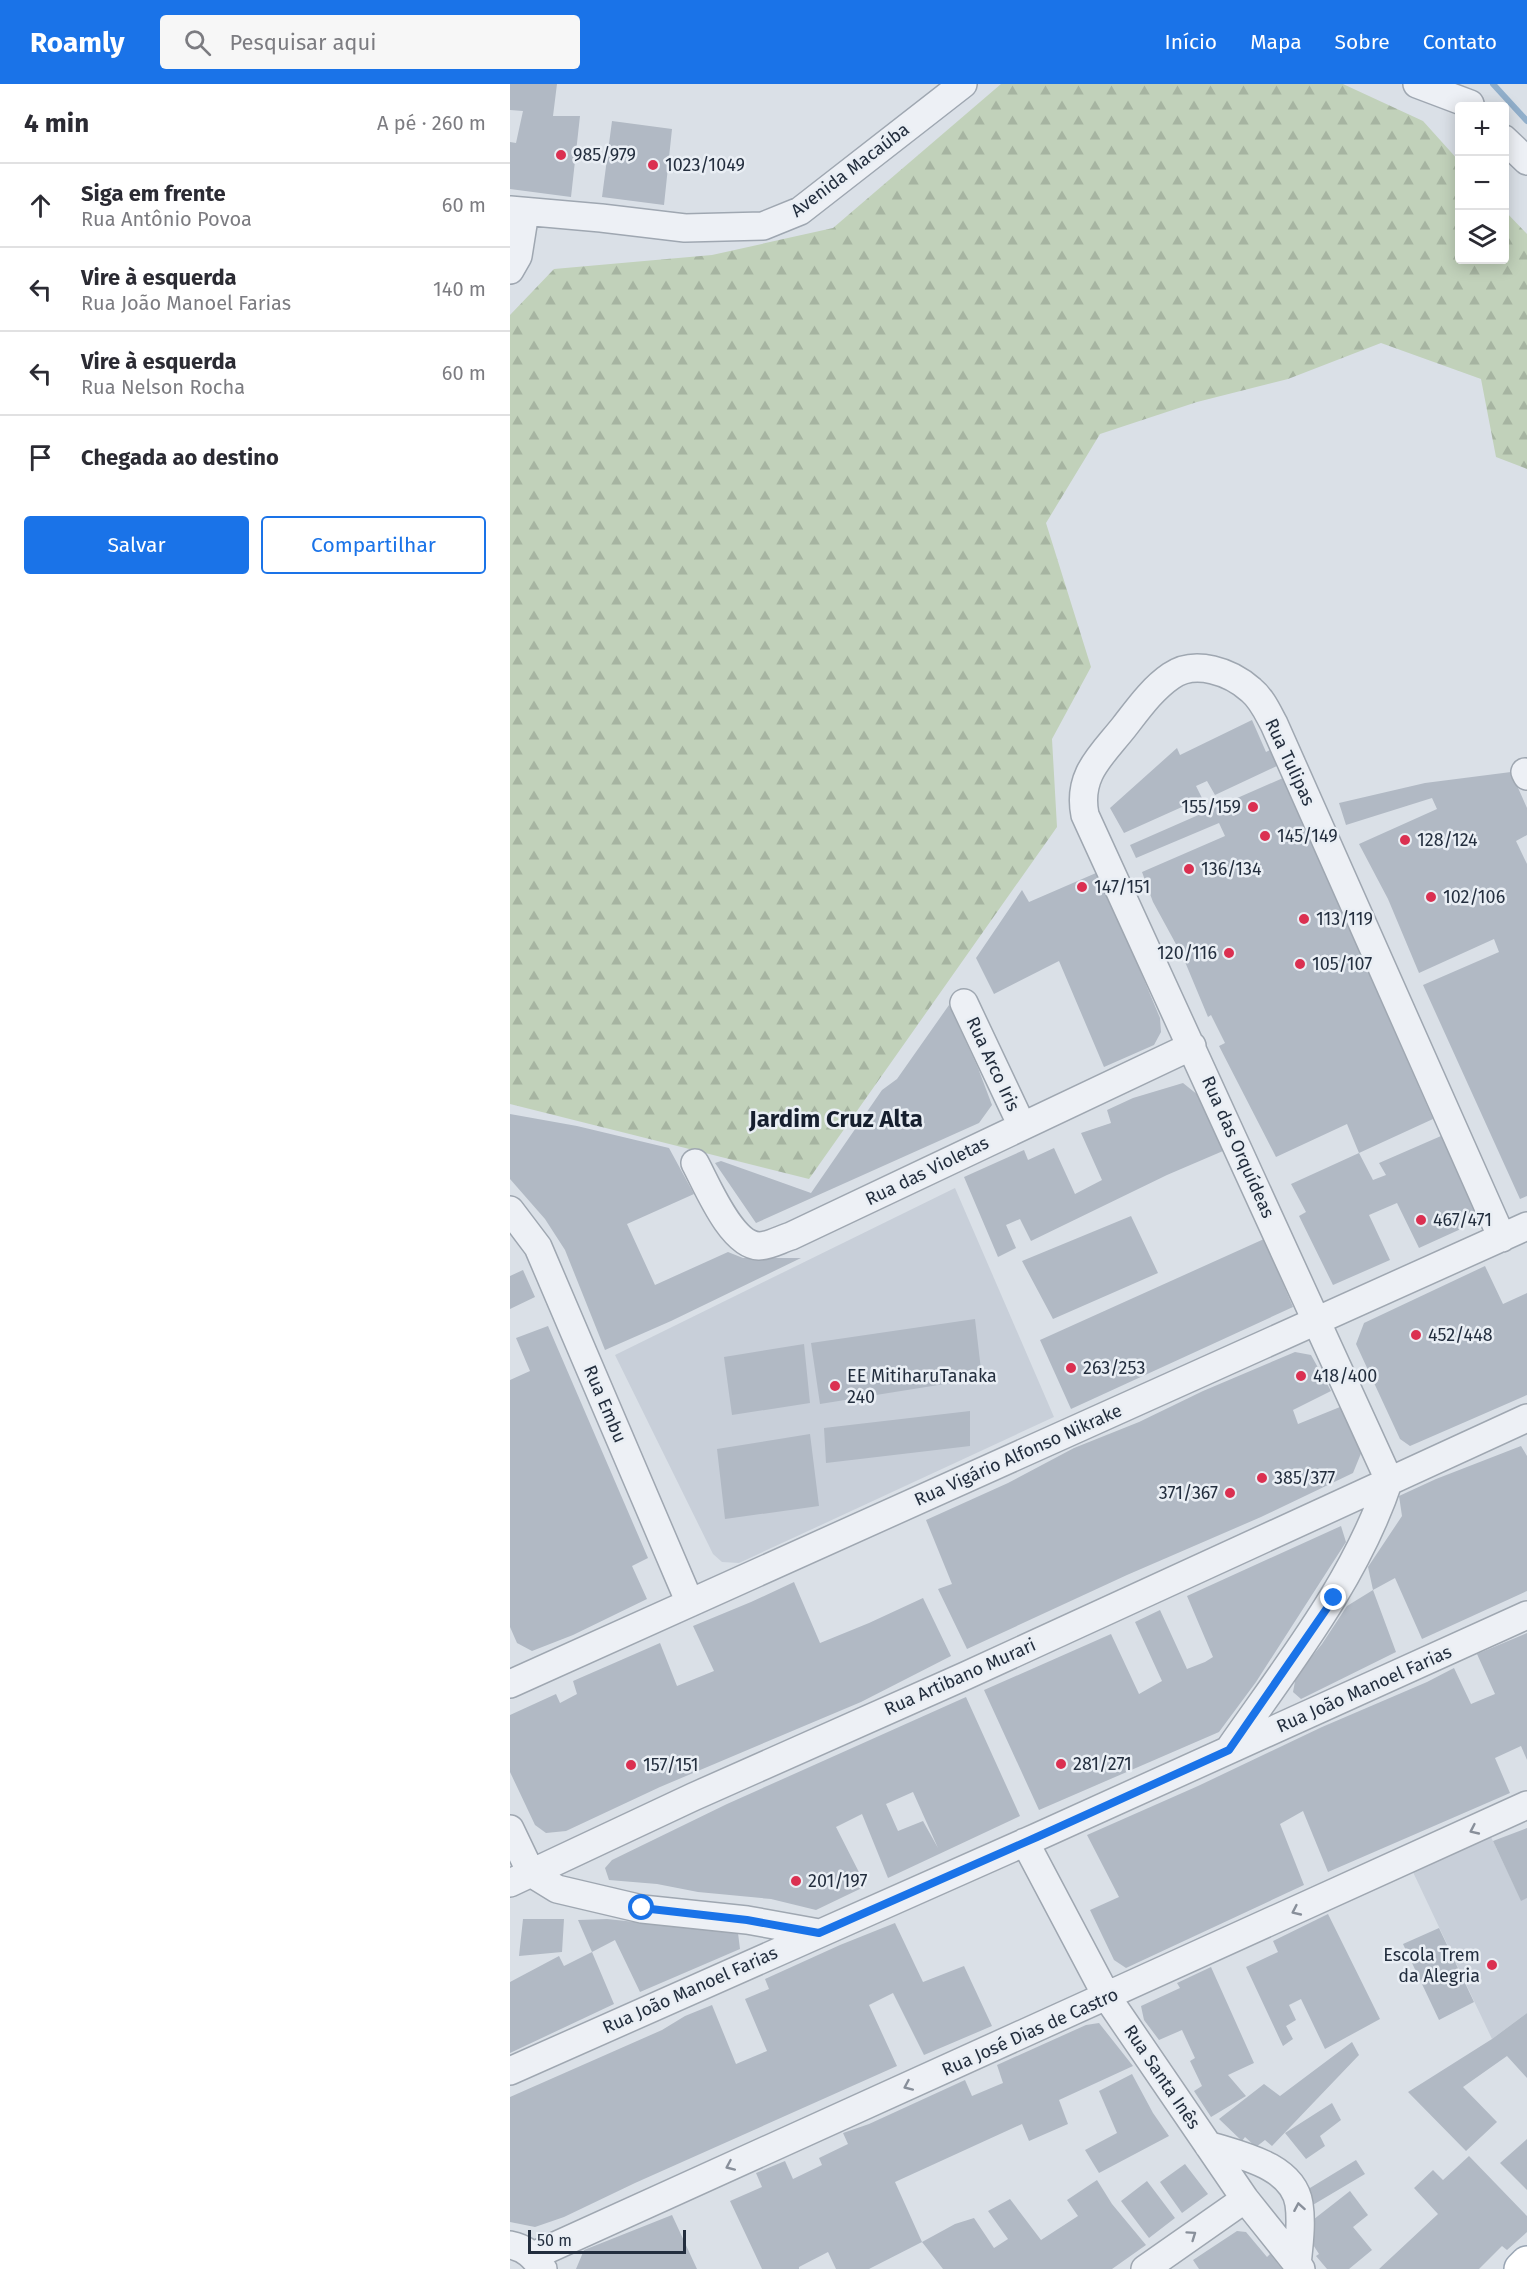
<!DOCTYPE html>
<html lang="pt">
<meta charset="utf-8">
<style>
:root{--surface:#fff;--page:#f7f7f7;--text:#2b2b33;--muted:#7c7c81;--line:#e1e1e2;--accent:#1a73e8}
body{margin:0;font-family:"Fira Sans",sans-serif;background:var(--page);color:var(--text)}
.controls{position:absolute;right:18px;top:18px;display:grid;overflow:hidden;border-radius:6px;box-shadow:0 3px 15px #0003}
.controls button{width:54px;height:54px;display:grid;place-items:center;padding:0;border:0;border-bottom:2px solid var(--line);background:var(--surface);color:var(--text);font:30px sans-serif}
.scale{position:absolute;left:18px;bottom:15px;width:158px;box-sizing:border-box;padding-left:6px;border:3px solid #232e3e;border-top:0;font-size:16px;line-height:21px;white-space:nowrap;color:#232e3e;-webkit-text-stroke:4px #e9eef4;paint-order:stroke}
.stop{position:absolute;width:18px;height:18px;margin:-14px;border:4px solid #1a73e8;border-radius:50%;background:#fff}
.stop.end{background:#1a73e8;border-color:#fff;box-shadow:0 2px 6px #0008}
.list{margin:0;padding:0;list-style:none}
h2{display:flex;justify-content:space-between;align-items:center;height:78px;margin:0;padding:0 24px;font-size:26px}
h2 small{font-size:20px;font-weight:400;color:var(--muted)}
.list li{display:grid;grid-template-columns:39px 1fr auto;gap:18px;align-items:center;box-sizing:border-box;height:84px;padding:0 24px;border-top:2px solid var(--line)}
.list b{display:block;font-size:22px;white-space:nowrap}
.list p{margin:0;font-size:20px;white-space:nowrap;color:var(--muted)}
.list em{font-size:20px;font-style:normal;color:var(--muted)}
.actions{display:flex;gap:12px;padding:18px 24px}
.actions a{flex:1;padding:14px 0;border:2px solid var(--accent);border-radius:6px;text-align:center;font-size:21px;color:var(--accent)}
.actions .main{background:var(--accent);color:#fff}
.icon{flex:none;width:33px;height:33px;fill:none;stroke:currentColor;stroke-width:2;stroke-linecap:round;stroke-linejoin:round}
.map{position:relative;flex:none;width:1017px;height:2185px;overflow:hidden}
header{display:flex;align-items:center;gap:36px;box-sizing:border-box;height:84px;padding:0 30px;background:var(--accent);color:#fff}
header strong{font-size:28px}
nav{display:flex;gap:33px;margin-inline-start:auto;font-size:21px}
.search{width:420px;height:54px;background:var(--page);display:flex;align-items:center;gap:15px;box-sizing:border-box;padding:0 21px;border-radius:6px;color:var(--muted);font-size:22px}
main{display:flex}
aside{flex:1;background:var(--surface)}
.map>svg:first-child{display:block}
.built{fill:#c8cfd9}
.forest{fill:url(#forest-firs)}
.lines{fill:none;stroke-linecap:round;stroke-linejoin:round}
.stream{stroke:#91afcb;stroke-width:6}
.building{fill:#b1b9c4;fill-rule:evenodd}
.minor-casing{stroke:#9fa7b1;stroke-width:30}
.major-casing{stroke:#98a4b3;stroke-width:36}
.minor{stroke:#edf0f5;stroke-width:27}
.major{stroke:#fff;stroke-width:33}
.oneway{stroke:#888f9a}
.route{stroke:#1a73e8;stroke-width:8}
.poi-dot{fill:#db3051;stroke:#e9eef4;stroke-width:2}
.labels{text-anchor:middle;dominant-baseline:central;stroke-width:5;stroke-linejoin:round;paint-order:stroke}
.poi-label{font-size:18px;fill:#232e3e;stroke:#e9eef4;text-anchor:start}
.street-label{font-size:18px;fill:#232e3e;stroke:#e9eef4}
.district-label{font-size:24px;font-weight:bold;fill:#161f2e;stroke:#e9eef4}
</style>
<header>
<strong>Roamly</strong>
<div class="search"><svg class="icon" aria-label="search" viewBox="0 0 24 24"><circle cx="10" cy="10" r="6"/><path d="M15 15l6 6"/></svg>Pesquisar aqui</div>
<nav><a>Início</a><a>Mapa</a><a>Sobre</a><a>Contato</a></nav>
</header>
<main>
<aside>
<h2>4 min<small>A pé · 260 m</small></h2>
<ul class="list">
<li><svg class="icon" aria-label="ahead" viewBox="0 0 24 24"><path d="M12 20V5M6 11l6-6 6 6"/></svg><div><b>Siga em frente</b><p>Rua Antônio Povoa</p></div><em>60 m</em></li>
<li><svg class="icon" aria-label="left" viewBox="0 0 24 24"><path d="M17 20v-9H6M10 6l-5 5 5 5"/></svg><div><b>Vire à esquerda</b><p>Rua João Manoel Farias</p></div><em>140 m</em></li>
<li><svg class="icon" aria-label="left" viewBox="0 0 24 24"><path d="M17 20v-9H6M10 6l-5 5 5 5"/></svg><div><b>Vire à esquerda</b><p>Rua Nelson Rocha</p></div><em>60 m</em></li>
<li><svg class="icon" aria-label="arrive" viewBox="0 0 24 24"><path d="M6 21V4h12l-3 4 3 4H6"/></svg><div><b>Chegada ao destino</b></div></li>
</ul>
<div class="actions"><a class="main">Salvar</a><a>Compartilhar</a></div>
</aside>
<div class="map">
<svg width="1017" height="2185" viewBox="0 0 1017 2185">
<defs>
<pattern id="forest-firs" width="22" height="20" patternUnits="userSpaceOnUse" patternTransform="scale(1.5)"><rect width="22" height="20" fill="#c1d1ba"/><path d="M5 1l3.5 6h-7zM16 11l3.5 6h-7z" fill="#a6b4a1"/></pattern>
</defs>
<rect width="100%" height="100%" fill="#dae0e7"/>
<path class="built" d="M445 1104 544 1333 229 1479 212 1478 203 1470 105 1271Z
M981 1753 1011 1816 1017 1814V1929L982 1955 902 1786Z"/>
<path class="forest" d="M491 0H833L913 37 949 77 950 176H994L995 127 1017 150V385L986 373 971 295 871 259 778 295 687 318 590 350 536 439 581 583 542 655 547 743 299 1095 0 1020V231L44 185 202 171 323 144Z"/>
<g class="lines">
<path class="stream" d="M983 0 1017 37"/>
</g>
<path class="building" d="M0 0H47L43 32H70L61 113 0 105V58L6 59 13 27 0 26Z
M102 37 162 45 154 121 92 113Z
M742 636 756 668 760 666 769 681 705 711 697 697 686 702 692 714 614 749 600 724 667 664 670 671Z
M1001 688 1017 724V751L1006 757 1017 780V1112L1010 1115 913 901 989 868 984 855 909 889 878 815 849 760 927 725 922 714 836 741 829 719 915 699Z
M773 694 923 1035 849 1069 837 1040 766 1073 709 962 715 959 701 931 698 933 673 873 643 818 632 788 715 752 709 739 626 774 620 761Z
M586 789 614 848 650 934 651 948 644 961 594 983 549 877 484 910 466 874 512 806 519 818Z
M439 921 468 984 482 1021 469 1039 246 1139 205 1079 211 1077 301 1109 372 1006 387 995Z
M673 999 688 1011 713 1067 657 1091 521 1157 510 1135 496 1141 506 1164 488 1173 454 1093 514 1066 518 1076 544 1064 565 1110 592 1096 571 1049 601 1039 597 1026 623 1014Z
M0 1030 67 1042 159 1064 184 1110 117 1140 145 1201 218 1168 233 1174H291L161 1237 95 1266 55 1166 35 1135 0 1095Z
M931 1052 966 1127 949 1136 953 1144 909 1164 887 1119 859 1131 880 1176 823 1201 789 1132 796 1128 781 1100 849 1069 863 1096 876 1091 869 1079Z
M621 1132 648 1189 543 1235 512 1177Z
M754 1155 783 1223 561 1325 530 1256Z
M975 1182 993 1220 1017 1209V1311L900 1362 890 1355 846 1260 854 1239Z
M13 1186 25 1213 0 1225V1192Z
M465 1235 472 1294 310 1320 301 1259Z
M38 1242 138 1474 122 1482 137 1515 63 1551 22 1567 7 1559 0 1543V1296L20 1287 6 1254Z
M294 1260 300 1319 222 1331 214 1273Z
M785 1268 801 1271 821 1307 783 1326 788 1340 830 1323 852 1367 843 1389 751 1433 617 1491 457 1565 428 1505 442 1500 416 1436 498 1399 564 1364 629 1338 693 1307Z
M460 1327V1362L316 1379 314 1344Z
M300 1350 309 1422 215 1435 207 1365Z
M1011 1362 1017 1372V1507L912 1555 885 1494 863 1506 858 1483 892 1432 889 1412 926 1395Z
M831 1442 836 1458 746 1598 709 1648 529 1726 474 1606 601 1550 629 1610 652 1597 625 1538 650 1526 677 1585 695 1578 703 1573 677 1512Z
M284 1498 310 1559 359 1539 413 1514 441 1572 351 1618 150 1703 56 1747 36 1749 25 1741 0 1688V1631L46 1610 50 1619 67 1610 63 1597 150 1559 167 1602 204 1587 183 1542 241 1518Z
M863 1506 886 1568 791 1615 783 1608 786 1592 812 1560 837 1522Z
M1017 1549V1676L1011 1662 985 1674 1000 1709 818 1788 793 1727 770 1740 794 1801 616 1884 604 1876 580 1826 609 1813 577 1751 688 1702 812 1643 917 1598 944 1584 961 1620 985 1610 967 1570Z
M456 1613 510 1732 378 1794 352 1730 326 1743 356 1802 306 1826 261 1815 188 1808 147 1800 99 1796 95 1784 102 1776 217 1720ZM403 1708 428 1764 413 1737 388 1747 376 1720Z
M1017 1744V1814L1011 1817 983 1757Z
M818 1830 870 1935 815 1965 791 1915 779 1921 786 1936 776 1942 783 1955 773 1962 736 1883 768 1868 763 1857Z
M13 1835H54L52 1868 9 1872Z
M97 1835 228 1849 230 1865 130 1908 105 1856 82 1868 68 1836Z
M385 1839 413 1898 454 1882 482 1942 414 1971 383 1909 359 1921 387 1982 125 2099 54 2133 25 2143 0 2138V2013L152 1946 175 1932 202 1921 226 1980 257 1967 235 1915 259 1905 255 1895 330 1861Z
M929 1844 964 1918 929 1936 893 1860Z
M82 1868 104 1920 0 1969V1898L49 1872 54 1882Z
M701 1883 744 1979 718 1991 736 2012 701 2033 684 2007 692 2002 680 1977 685 1974 672 1946 649 1956 634 1936 631 1922 670 1904 667 1899Z
M1017 1929V1994L997 1972 953 2003 987 2038 956 2067 898 2008 982 1955Z
M589 1939 623 1982 549 2016 558 2040 519 2057 512 2040 385 2098 412 2158 359 2185H326L318 2168 289 2183V2185H252L220 2117 252 2103 246 2089 275 2077 283 2095 312 2081 309 2074 338 2060 333 2049 359 2040 455 1996 462 2012 493 1999 487 1981 576 1941Z
M842 1958 849 1971 762 2062 755 2056 746 2063 735 2053 732 2057 709 2035 754 2000 770 2012Z
M622 1990 643 2029 659 2052 589 2089 575 2066 607 2049 589 2007Z
M822 2019 831 2036 810 2052 815 2062 796 2075 775 2049Z
M1017 2055V2106L990 2079Z
M959 2072 1017 2132V2148L997 2166 992 2162 969 2185H869L928 2130 904 2104 923 2086 933 2096Z
M846 2076 855 2090 796 2125 795 2107Z
M675 2080 698 2110 672 2129 650 2098Z
M587 2096 602 2120 636 2161 602 2185H433L412 2158 445 2140 464 2134 484 2164 498 2155 478 2127 500 2115 531 2156 568 2132 557 2116Z
M637 2097 665 2134 639 2154 611 2117Z
M840 2107 858 2131 843 2143 862 2166 839 2185H817L806 2172 809 2170 798 2153 799 2139Z
M162 2131 187 2185H66L74 2166Z
M727 2147 736 2148 757 2173 760 2170 772 2185H689L683 2176Z"/>
<g class="lines">
<defs>
<path id="minor" d="M907 0 960 20
M994 55 1017 77
M0 126 91 134 175 144 253 142 290 127 453 0
M0 186 8 172 15 128
M1015 688 1017 692
M454 919 512 1042
M185 1079C197 1101 221 1161 249 1162 259 1162 271 1155 281 1152L682 962
M0 1126 28 1163 180 1519
M879 1396 575 731C567 691 591 672 614 643 628 625 642 605 661 592 685 575 721 588 741 606 752 615 758 629 764 640L992 1154
M0 1600 1017 1142
M720 1664C779 1579 846 1495 879 1396
M0 1745 21 1789
M515 1758 597 1913 735 2115 791 2185
M21 1789 47 1805 132 1825 237 1836 309 1849
M0 1799 183 1713 455 1592 1017 1334
M0 1987 527 1753 1017 1531
M698 2061C729 2071 783 2081 789 2120 792 2140 789 2161 787 2181
M0 2161C16 2164 23 2172 33 2185
M23 2172 1017 1721
M635 2185 735 2115"/>
<path id="major" d="M1011 2185 1017 2179"/>
</defs>
<use href="#minor" class="minor-casing"/>
<use href="#major" class="major-casing"/>
<use href="#minor" class="minor"/>
<use href="#major" class="major"/>
</g>
<defs><path id="oneway-chevron" d="M-2-3.5L2.5 0L-2 3.5" fill="none" stroke-width="1.6" stroke-linecap="round" stroke-linejoin="round" transform="scale(1.5)"/></defs>
<g class="oneway">
<use href="#oneway-chevron" transform="translate(964 1746) rotate(155)"/>
<use href="#oneway-chevron" transform="translate(786 1827) rotate(155)"/>
<use href="#oneway-chevron" transform="translate(398 2002) rotate(156)"/>
<use href="#oneway-chevron" transform="translate(220 2082) rotate(156)"/>
<use href="#oneway-chevron" transform="translate(789 2123) rotate(-100)"/>
<use href="#oneway-chevron" transform="translate(682 2151) rotate(-35)"/>
</g>
<g class="lines">
<path class="route" d="M132 1824 237 1836 309 1849 527 1753 719 1666 824 1514"/>
</g>
<g class="poi-dot">
<circle cx="51" cy="71" r="6"/>
<circle cx="143" cy="81" r="6"/>
<circle cx="743" cy="723" r="6"/>
<circle cx="755" cy="752" r="6"/>
<circle cx="895" cy="756" r="6"/>
<circle cx="679" cy="785" r="6"/>
<circle cx="572" cy="803" r="6"/>
<circle cx="921" cy="813" r="6"/>
<circle cx="794" cy="835" r="6"/>
<circle cx="719" cy="869" r="6"/>
<circle cx="790" cy="880" r="6"/>
<circle cx="911" cy="1136" r="6"/>
<circle cx="906" cy="1251" r="6"/>
<circle cx="561" cy="1284" r="6"/>
<circle cx="791" cy="1292" r="6"/>
<circle cx="325" cy="1302" r="6"/>
<circle cx="752" cy="1394" r="6"/>
<circle cx="720" cy="1409" r="6"/>
<circle cx="551" cy="1680" r="6"/>
<circle cx="121" cy="1681" r="6"/>
<circle cx="286" cy="1797" r="6"/>
<circle cx="982" cy="1881" r="6"/>
</g>
<g class="labels">
<g class="poi-label">
<text x="63" y="71">985/979</text>
<text x="155" y="81">1023/1049</text>
<text x="731" y="723" text-anchor="end">155/159</text>
<text x="767" y="752">145/149</text>
<text x="907" y="756">128/124</text>
<text x="691" y="785">136/134</text>
<text x="584" y="803">147/151</text>
<text x="933" y="813">102/106</text>
<text x="806" y="835">113/119</text>
<text x="707" y="869" text-anchor="end">120/116</text>
<text x="802" y="880">105/107</text>
<text x="923" y="1136">467/471</text>
<text x="918" y="1251">452/448</text>
<text x="573" y="1284">263/253</text>
<text x="337" y="1292">EE MitiharuTanaka<tspan x="337" dy="21">240</tspan></text>
<text x="803" y="1292">418/400</text>
<text x="764" y="1394">385/377</text>
<text x="708" y="1409" text-anchor="end">371/367</text>
<text x="563" y="1680">281/271</text>
<text x="133" y="1681">157/151</text>
<text x="298" y="1797">201/197</text>
<text x="970" y="1871" text-anchor="end">Escola Trem<tspan x="970" dy="21">da Alegria</tspan></text>
</g>
<g class="street-label">
<text transform="translate(340 86) rotate(-37)">Avenida Macaúba</text>
<text transform="translate(780 678) rotate(65)">Rua Tulipas</text>
<text transform="translate(483 980) rotate(65)">Rua Arco Iris</text>
<text transform="translate(728 1063) rotate(66)">Rua das Orquídeas</text>
<text transform="translate(417 1087) rotate(-26)">Rua das Violetas</text>
<text transform="translate(95 1320) rotate(67)">Rua Embu</text>
<text transform="translate(508 1371) rotate(-24)">Rua Vigário Alfonso Nikrake</text>
<text transform="translate(450 1593) rotate(-24)">Rua Artibano Murari</text>
<text transform="translate(854 1605) rotate(-24)">Rua João Manoel Farias</text>
<text transform="translate(180 1906) rotate(-24)">Rua João Manoel Farias</text>
<text transform="translate(520 1948) rotate(-24)">Rua José Dias de Castro</text>
<text transform="translate(652 1993) rotate(56)">Rua Santa Inês</text>
</g>
<g class="district-label">
<text x="326" y="1035">Jardim Cruz Alta</text>
</g>
</g>
</svg>
<div class="controls">
<button>+</button>
<button>−</button>
<button><svg class="icon" aria-label="layers" viewBox="0 0 24 24"><path d="M12 4l9 5-9 5-9-5zM3 14l9 5 9-5"/></svg></button>
</div>
<div class="scale">50 m</div>
<div class="stop" style="left:132px;top:1824px"></div>
<div class="stop end" style="left:824px;top:1514px"></div>
</div>
</main>
